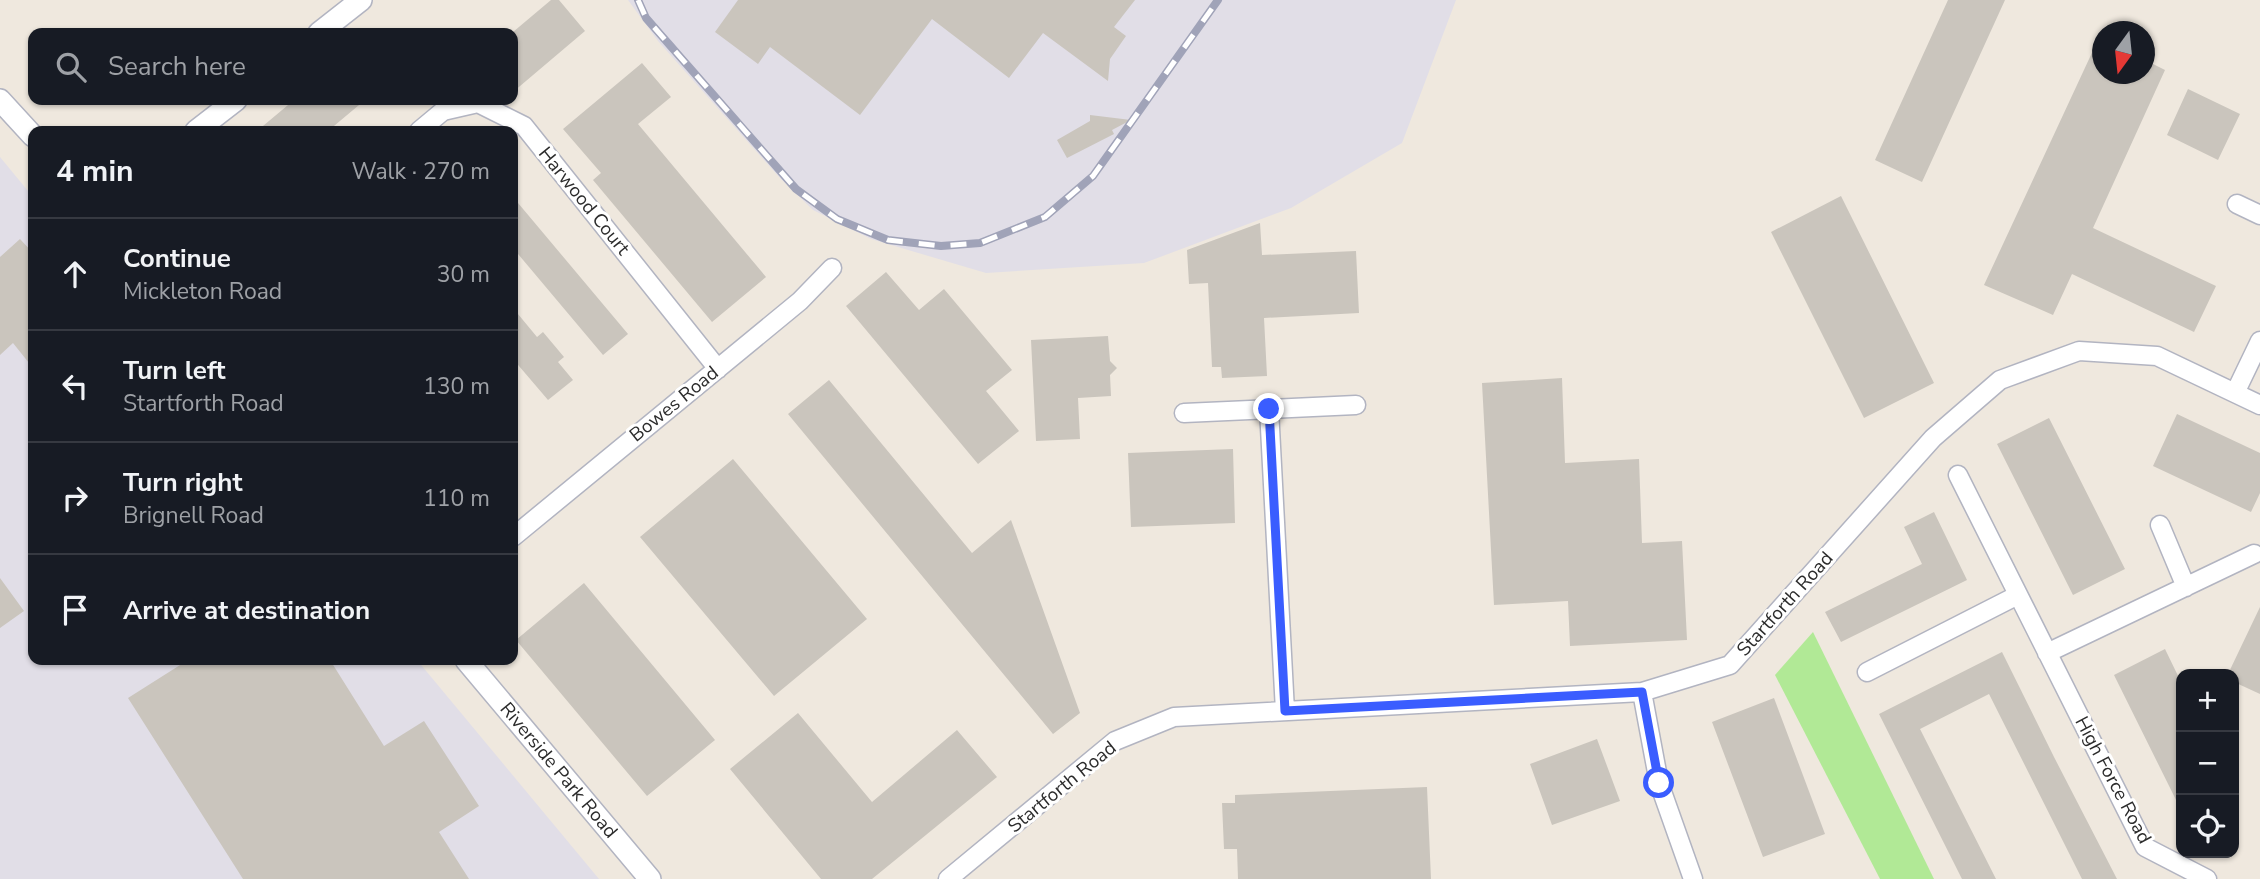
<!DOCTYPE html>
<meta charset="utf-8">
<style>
:root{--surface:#171b24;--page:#242831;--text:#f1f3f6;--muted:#9ea1a6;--line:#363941}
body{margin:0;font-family:"Nunito Sans",sans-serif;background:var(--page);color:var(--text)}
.controls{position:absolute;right:21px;bottom:21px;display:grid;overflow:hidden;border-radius:14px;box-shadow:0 2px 5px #0004}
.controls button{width:63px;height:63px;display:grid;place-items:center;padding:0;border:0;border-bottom:2px solid var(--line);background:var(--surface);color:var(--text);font:35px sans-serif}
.compass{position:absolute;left:2092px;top:21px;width:63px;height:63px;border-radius:50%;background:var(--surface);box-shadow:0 2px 5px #0004;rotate:195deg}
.stop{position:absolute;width:21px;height:21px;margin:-16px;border:5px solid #3a5dff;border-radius:50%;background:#fff}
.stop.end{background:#3a5dff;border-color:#fff;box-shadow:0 2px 7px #0008}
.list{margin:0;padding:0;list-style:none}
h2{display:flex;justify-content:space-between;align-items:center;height:91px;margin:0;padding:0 28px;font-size:30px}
h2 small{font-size:23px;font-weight:400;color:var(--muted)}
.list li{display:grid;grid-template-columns:46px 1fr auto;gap:21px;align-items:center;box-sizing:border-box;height:112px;padding:0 28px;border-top:2px solid var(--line)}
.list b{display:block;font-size:26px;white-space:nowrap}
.list p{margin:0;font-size:23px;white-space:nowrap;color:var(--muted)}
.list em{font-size:23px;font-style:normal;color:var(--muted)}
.icon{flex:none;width:38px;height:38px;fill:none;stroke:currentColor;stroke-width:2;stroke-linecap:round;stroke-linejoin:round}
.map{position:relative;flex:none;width:2260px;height:879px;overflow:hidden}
.search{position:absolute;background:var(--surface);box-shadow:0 2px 5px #0004;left:28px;top:28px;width:490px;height:77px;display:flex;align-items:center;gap:18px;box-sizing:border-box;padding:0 24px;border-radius:14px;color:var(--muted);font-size:26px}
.panel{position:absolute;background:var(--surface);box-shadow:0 2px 5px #0004;left:28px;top:126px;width:490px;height:539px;border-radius:14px}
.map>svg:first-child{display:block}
.industrial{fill:#e1dee7}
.green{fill:#b1e996}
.building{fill:#cac5bd}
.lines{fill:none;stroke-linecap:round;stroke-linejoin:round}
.minor-casing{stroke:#b2b4c1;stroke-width:21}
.tertiary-casing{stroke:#b2b4c1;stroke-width:24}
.minor{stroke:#fff;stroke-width:18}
.tertiary{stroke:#fff;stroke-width:21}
.rail-casing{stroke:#a0a3b8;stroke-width:8}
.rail{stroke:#fff;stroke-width:5;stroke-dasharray:16;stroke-linecap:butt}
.route{stroke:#3a5dff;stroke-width:9}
.labels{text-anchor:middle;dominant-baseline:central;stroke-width:6;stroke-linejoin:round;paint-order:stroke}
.street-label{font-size:19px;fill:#2c2c2c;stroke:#fff}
</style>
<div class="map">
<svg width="2260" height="879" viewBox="0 0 2260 879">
<rect width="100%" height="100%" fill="#efe8de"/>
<path class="industrial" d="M628 0H1456L1402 143 1291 208 1144 263 986 273 871 239 813 210 780 178 658 41Z
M0 157 33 197V660H417L599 879H0Z"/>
<path class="green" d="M1813 632 1934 879H1880L1775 675Z"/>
<path class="building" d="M551 0H559L585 31 513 92V32Z
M738 0H1135L1114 27 1126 36 1110 59 1108 81 1043 33 1009 78 932 19 860 115 770 47 758 64 715 32Z
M1948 0H2005L1922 182 1875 160Z
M2103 29V74H2145V60L2165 70 2093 228 2216 286 2194 332 2072 274 2053 315 1984 285Z
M642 63 671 97 638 124 766 277 712 322 593 180 601 173 563 129Z
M2188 89 2240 114 2218 160 2167 135Z
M294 100H365L328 131H257Z
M1090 115 1131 120 1112 130 1114 134 1067 158 1057 140 1090 121Z
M1841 196 1934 383 1864 418 1771 232Z
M513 197 628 334 603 355 513 248Z
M1260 223 1262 255 1356 251 1359 313 1264 318 1267 376 1222 378 1221 367H1212L1208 283 1189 284 1187 250Z
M20 239 33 253V368L13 343 0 355V257Z
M886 272 919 310 944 289 1012 370 986 391 1019 431 978 464 846 306Z
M513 308 537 337 543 332 564 357 558 362 573 380 548 400 513 359Z
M1108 336 1110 361 1117 368 1110 375 1111 396 1078 398 1080 439 1036 441 1031 340Z
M1562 378 1565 463 1639 459 1642 543 1682 541 1687 640 1570 646 1568 601 1494 605 1482 383Z
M829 380 972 553 1011 520 1080 713 1053 734 788 414Z
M2177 414 2260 453V493L2251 512 2153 466Z
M2049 418 2125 569 2073 595 1997 444Z
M1233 449 1235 523 1131 527 1128 453Z
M733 459 867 619 774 696 640 537Z
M1934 512 1967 580 1841 642 1825 612 1922 564 1904 527Z
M0 578 24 611 0 628Z
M584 583 715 740 647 796 516 640Z
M2260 607V694L2234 682V674H2228Z
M2165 649 2181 682V810L2114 675Z
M2002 652 2054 757 2117 879H2082L1989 694 1920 729 1996 879H1962L1879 714Z
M188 660H330L384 746 424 721 479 806 439 832 469 879H243L128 698Z
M1774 698 1825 834 1763 857 1712 722Z
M798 713 872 802 957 730 997 777 872 879H821L730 769Z
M1597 739 1620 801 1552 825 1530 764Z
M1427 787 1431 879H1238L1237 849H1224L1222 803H1235V795Z"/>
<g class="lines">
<defs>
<path id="minor" d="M419 131 443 111 478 103 524 126 718 369
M2237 204 2260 215
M2235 393 2260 341
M1269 409 1285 711
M1184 413 1356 405
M1958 475 2145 847 2207 879
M2160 525 2186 587
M513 537 800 301 832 268
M2047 653 2254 554
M1867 672 2018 595
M1642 692 1659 783 1693 879
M948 879 1115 741 1174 717 1642 692 1730 665 1933 438 2000 380 2079 351 2157 356 2260 405"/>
<g id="tertiary">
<path d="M319 33 361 0"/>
<path d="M0 100 33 136"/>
<path d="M196 131 236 100"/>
<path id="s1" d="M466 660 650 879"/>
</g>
</defs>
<use href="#minor" class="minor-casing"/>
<use href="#tertiary" class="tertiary-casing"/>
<use href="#minor" class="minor"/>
<use href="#tertiary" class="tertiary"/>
<defs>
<path id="rail" d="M638 0 646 18 796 189 837 219 888 240 941 246 980 243 1045 217 1093 176 1218 0"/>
</defs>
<use href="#rail" class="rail-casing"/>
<use href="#rail" class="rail"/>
</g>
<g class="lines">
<path class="route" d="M1269 409 1285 711 1642 692 1659 783"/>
</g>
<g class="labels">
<g class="street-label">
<text transform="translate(584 201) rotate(51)">Harwood Court</text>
<text transform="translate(674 404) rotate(-39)">Bowes Road</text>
<text transform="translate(1785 604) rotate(-48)">Startforth Road</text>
<text stroke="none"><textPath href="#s1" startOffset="144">Riverside Park Road</textPath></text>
<text transform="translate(2113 780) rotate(62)">High Force Road</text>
<text transform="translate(1062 787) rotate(-39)">Startforth Road</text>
</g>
</g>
</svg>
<div class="controls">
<button>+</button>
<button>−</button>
<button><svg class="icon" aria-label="locate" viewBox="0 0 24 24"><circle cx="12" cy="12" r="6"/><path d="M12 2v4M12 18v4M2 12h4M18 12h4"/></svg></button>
</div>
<svg class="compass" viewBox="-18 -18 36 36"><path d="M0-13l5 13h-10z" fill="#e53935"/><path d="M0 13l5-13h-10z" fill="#9ea1a6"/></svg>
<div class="stop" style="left:1659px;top:783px"></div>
<div class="stop end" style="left:1269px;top:409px"></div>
<div class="search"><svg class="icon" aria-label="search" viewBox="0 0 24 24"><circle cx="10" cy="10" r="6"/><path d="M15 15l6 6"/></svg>Search here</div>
<section class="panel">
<h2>4 min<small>Walk · 270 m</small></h2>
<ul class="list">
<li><svg class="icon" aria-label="ahead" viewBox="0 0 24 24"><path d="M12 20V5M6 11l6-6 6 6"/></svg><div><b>Continue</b><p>Mickleton Road</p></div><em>30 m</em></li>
<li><svg class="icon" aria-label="left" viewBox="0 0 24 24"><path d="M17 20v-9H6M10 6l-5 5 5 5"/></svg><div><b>Turn left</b><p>Startforth Road</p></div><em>130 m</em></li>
<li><svg class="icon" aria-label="right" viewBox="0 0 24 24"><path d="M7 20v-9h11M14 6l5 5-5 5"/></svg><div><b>Turn right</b><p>Brignell Road</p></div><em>110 m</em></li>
<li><svg class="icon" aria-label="arrive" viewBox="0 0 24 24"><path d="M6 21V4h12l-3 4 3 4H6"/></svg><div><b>Arrive at destination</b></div></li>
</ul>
</section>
</div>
